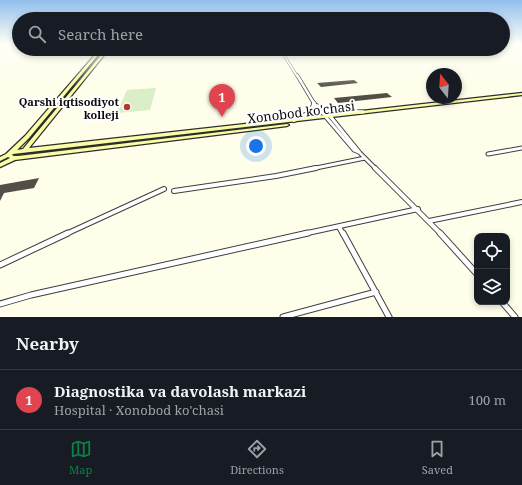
<!DOCTYPE html>
<meta charset="utf-8">
<style>
:root{--surface:#171b24;--page:#242831;--text:#f1f3f6;--muted:#9ea1a6;--line:#363941;--accent:#0b8043}
body{margin:0;font-family:"Noto Serif",serif;background:var(--page);color:var(--text)}
.controls{position:absolute;right:12px;bottom:12px;display:grid;overflow:hidden;border-radius:8px;box-shadow:0 2px 6px #0003}
.controls button{width:36px;height:36px;display:grid;place-items:center;padding:0;border:0;border-bottom:1px solid var(--line);background:var(--surface);color:var(--text);font:20px sans-serif}
.compass{position:absolute;left:426px;top:68px;width:36px;height:36px;border-radius:50%;background:var(--surface);box-shadow:0 2px 6px #0003;rotate:343deg}
.you{position:absolute;left:256px;top:146px;width:14px;height:14px;margin:-10px;border:3px solid #fff;border-radius:50%;background:#1a73e8;box-shadow:0 0 0 6px #1a73e833}
.badge{display:grid;place-items:center;width:26px;height:26px;border-radius:50%;background:var(--accent);color:#fff;font-size:13px;font-weight:700}
.pin{position:absolute;translate:-50% -33px;filter:drop-shadow(0 1px 2px #0008)}
.pin::after{content:'';position:absolute;top:21px;width:14px;height:12px;background:inherit;clip-path:polygon(0 0,100% 0,50% 100%)}
.list{margin:0;padding:0;list-style:none}
h2{display:flex;justify-content:space-between;align-items:center;height:52px;margin:0;padding:0 16px;font-size:17px}
h2 small{font-size:13px;font-weight:400;color:var(--muted)}
.list li{display:grid;grid-template-columns:26px 1fr auto;gap:12px;align-items:center;box-sizing:border-box;height:60px;padding:0 16px;border-top:1px solid var(--line)}
.list b{display:block;font-size:15px;white-space:nowrap}
.list p{margin:0;font-size:13px;white-space:nowrap;color:var(--muted)}
.list em{font-size:13px;font-style:normal;color:var(--muted)}
.icon{flex:none;width:22px;height:22px;fill:none;stroke:currentColor;stroke-width:2;stroke-linecap:round;stroke-linejoin:round}
.map{position:relative;flex:none;width:522px;height:317px;overflow:hidden}
.search{position:absolute;background:var(--surface);box-shadow:0 2px 6px #0003;left:12px;right:12px;top:12px;height:44px;display:flex;align-items:center;gap:10px;box-sizing:border-box;padding:0 14px;border-radius:22px;color:var(--muted);font-size:15px}
.sheet{height:112px;background:var(--surface)}
nav{display:flex;justify-content:space-around;align-items:center;box-sizing:border-box;height:56px;border-top:1px solid var(--line);background:var(--surface);font-size:11px;color:var(--muted)}
nav a{display:grid;justify-items:center;gap:2px}
nav .on{color:var(--accent)}
.map>svg:first-child{display:block}
.pitch{fill:#daeec7}
.building{fill:#534e48}
.lines{fill:none;stroke-linecap:round;stroke-linejoin:round}
.minor-far4-casing{stroke:#3e3e3e;stroke-width:3}
.minor-far3-casing{stroke:#3e3e3e;stroke-width:4}
.minor-far2-casing{stroke:#3e3e3e;stroke-width:5}
.minor-far1-casing{stroke:#3e3e3e;stroke-width:6}
.minor-casing{stroke:#3e3e3e;stroke-width:7}
.tertiary-far1-casing{stroke:#3e3e3e;stroke-width:5}
.tertiary-casing{stroke:#3e3e3e;stroke-width:6}
.secondary-casing{stroke:#2d2d2d;stroke-width:2.5}
.minor-far4{stroke:#fff;stroke-width:2}
.minor-far3{stroke:#fff;stroke-width:2.5}
.minor-far2{stroke:#fff;stroke-width:3}
.minor-far1{stroke:#fff;stroke-width:4}
.minor{stroke:#fff;stroke-width:5}
.tertiary-far1{stroke:#fff;stroke-width:3.5}
.tertiary{stroke:#fff;stroke-width:4}
.secondary{fill:#f9fda6;fill-rule:evenodd}
.poi-dot{fill:#b63828;stroke:#fff;stroke-width:1.5}
.labels{text-anchor:middle;dominant-baseline:central;stroke-width:4;stroke-linejoin:round;paint-order:stroke}
.far-poi-label{font-size:11px;font-weight:bold;fill:#0b0b0b;stroke:#fff;text-anchor:end}
.street-label{font-size:13px;fill:#0b0b0b;stroke:#fff}
</style>
<div class="map">
<svg width="522" height="317" viewBox="0 0 522 317">
<rect width="100%" height="100%" fill="#fefeea"/>
<path class="pitch" d="M156 88 150 110 117 113 127 90Z"/>
<path class="building" d="M354 80 358 83 321 87 317 83Z
M387 93 392 97 338 103 334 98Z
M39 178 34 188 4 193 0 201V185Z"/>
<g class="lines">
<defs>
<path id="minor-far4" d="M280 49 297 76"/>
<path id="minor-far3" d="M297 75 315 105 326 117
M330 116 331 117"/>
<path id="minor-far2" d="M325 116 354 150 359 152
M330 116 360 153 376 169
M488 154 522 148
M311 169 365 158"/>
<path id="minor-far1" d="M375 168 441 234
M174 191 276 176 316 168
M429 221 522 202
M339 227 343 234
M66 234 164 189
M303 234 418 209"/>
<path id="minor" d="M343 233 389 317
M440 233 477 274
M0 265 68 233
M502 302 515 317
M0 304 31 295 308 233
M283 317 376 292"/>
<path id="tertiary-far1" d="M315 105 329 111 363 112
M300 117 311 112 314 103"/>
<path id="tertiary" d="M294 120 302 116"/>
<path id="secondary" d="M100 49H103L29 138 17 150 23 149 106 49H109L29 148 522 93V95L13 154 12 155 14 156H18L287 124 289 125 287 126 15 160 0 167V163L10 158 8 157 0 161V157L6 154 25 136Z"/>
</defs>
<use href="#minor-far4" class="minor-far4-casing"/>
<use href="#minor-far3" class="minor-far3-casing"/>
<use href="#minor-far2" class="minor-far2-casing"/>
<use href="#minor-far1" class="minor-far1-casing"/>
<use href="#minor" class="minor-casing"/>
<use href="#tertiary-far1" class="tertiary-far1-casing"/>
<use href="#tertiary" class="tertiary-casing"/>
<use href="#secondary" class="secondary-casing"/>
<use href="#minor-far4" class="minor-far4"/>
<use href="#minor-far3" class="minor-far3"/>
<use href="#minor-far2" class="minor-far2"/>
<use href="#minor-far1" class="minor-far1"/>
<use href="#minor" class="minor"/>
<use href="#tertiary-far1" class="tertiary-far1"/>
<use href="#tertiary" class="tertiary"/>
<use href="#secondary" class="secondary"/>
</g>
<linearGradient id="sky" x2="0" y2="1"><stop stop-color="#91bfed"/><stop offset="0.5" stop-color="#fffff6"/><stop offset="1" stop-color="#fffff6" stop-opacity="0"/></linearGradient>
<rect width="522" height="88" fill="url(#sky)"/>
<circle class="poi-dot" cx="127" cy="107" r="4"/>
<g class="labels">
<g class="far-poi-label">
<text x="119" y="101">Qarshi iqtisodiyot<tspan x="119" dy="13">kolleji</tspan></text>
</g>
<g class="street-label">
<text transform="translate(301 112) rotate(-7)">Xonobod ko'chasi</text>
</g>
</g>
</svg>
<div class="controls">
<button><svg class="icon" aria-label="locate" viewBox="0 0 24 24"><circle cx="12" cy="12" r="6"/><path d="M12 2v4M12 18v4M2 12h4M18 12h4"/></svg></button>
<button><svg class="icon" aria-label="layers" viewBox="0 0 24 24"><path d="M12 4l9 5-9 5-9-5zM3 14l9 5 9-5"/></svg></button>
</div>
<svg class="compass" viewBox="-18 -18 36 36"><path d="M0-13l5 13h-10z" fill="#e53935"/><path d="M0 13l5-13h-10z" fill="#9ea1a6"/></svg>
<div class="you"></div>
<div class="pin badge" style="left:222px;top:117px;background:#e0444e">1</div>
<div class="search"><svg class="icon" aria-label="search" viewBox="0 0 24 24"><circle cx="10" cy="10" r="6"/><path d="M15 15l6 6"/></svg>Search here</div>
</div>
<section class="sheet">
<h2>Nearby<small></small></h2>
<ul class="list">
<li><span class="badge" style="background:#e0444e">1</span><div><b>Diagnostika va davolash markazi</b><p>Hospital · Xonobod ko'chasi</p></div><em>100 m</em></li>
</ul>
</section>
<nav>
<a class="on"><svg class="icon" aria-label="map" viewBox="0 0 24 24"><path d="M3 6l6-2 6 2 6-2v14l-6 2-6-2-6 2zM9 4v14M15 6v14"/></svg>Map</a>
<a><svg class="icon" aria-label="directions" viewBox="0 0 24 24"><path d="M12 3l9 9-9 9-9-9zM9 14v-3h6M13 9l2 2-2 2"/></svg>Directions</a>
<a><svg class="icon" aria-label="saved" viewBox="0 0 24 24"><path d="M7 4h10v16l-5-4-5 4z"/></svg>Saved</a>
</nav>
